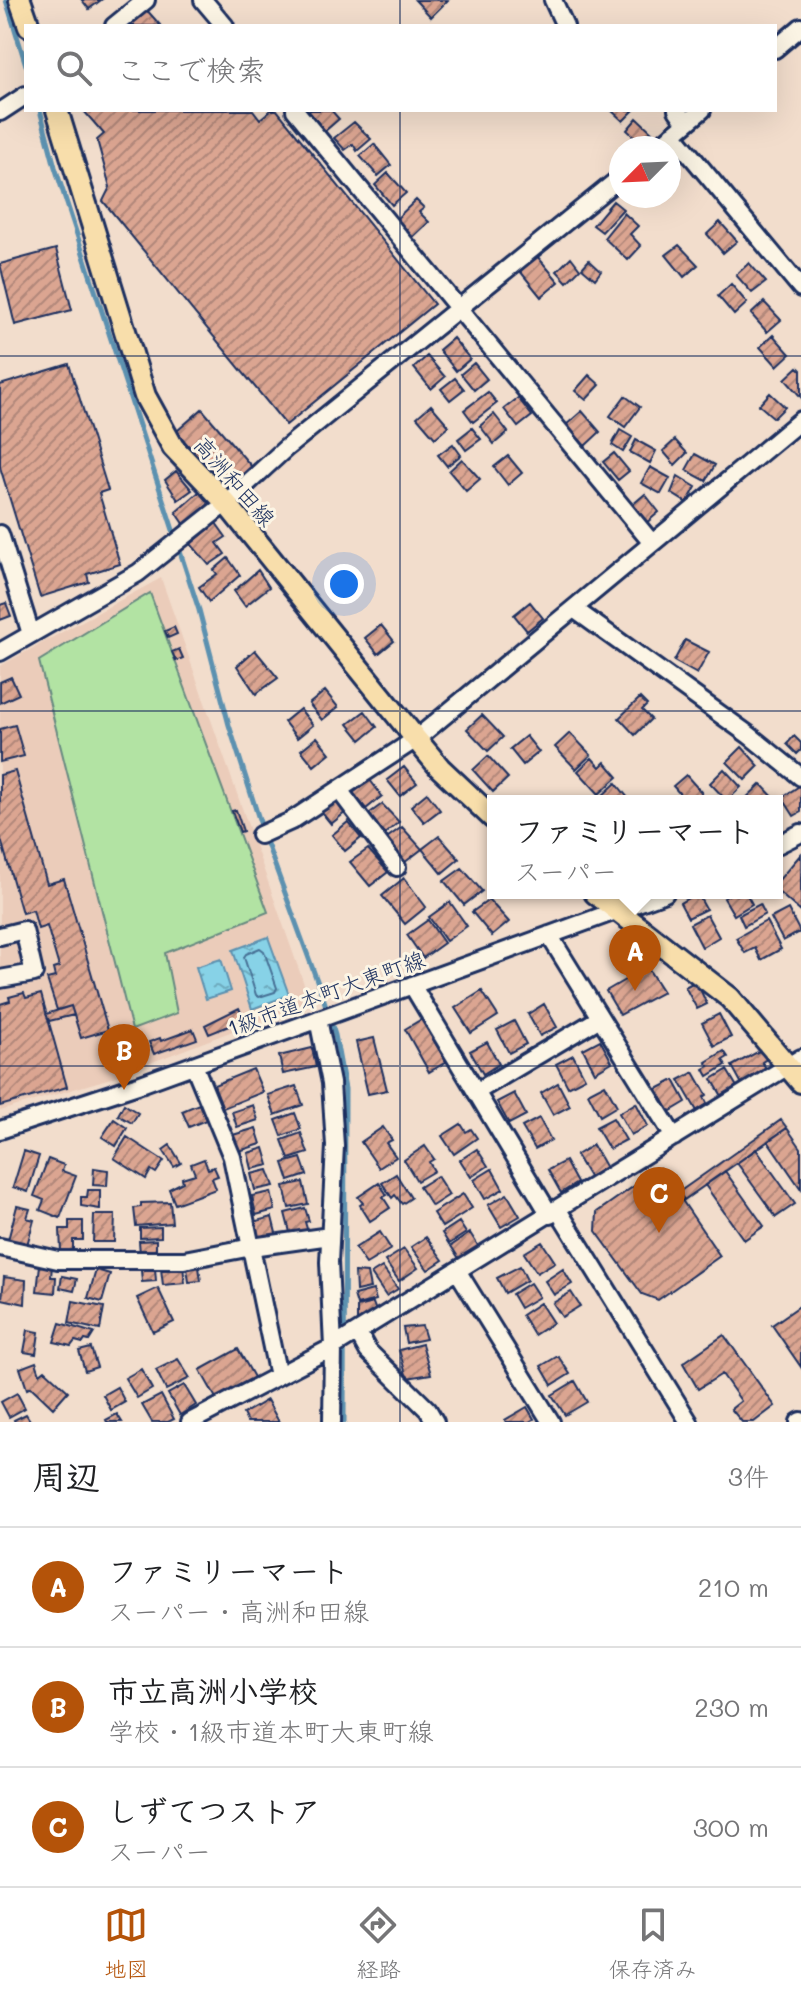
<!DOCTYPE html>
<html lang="ja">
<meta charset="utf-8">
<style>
:root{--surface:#fff;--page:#f6f6f6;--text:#202124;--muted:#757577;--line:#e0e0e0;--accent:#b45309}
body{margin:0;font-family:Mali,"Klee One",sans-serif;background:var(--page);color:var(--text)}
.compass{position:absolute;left:609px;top:136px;width:72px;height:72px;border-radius:50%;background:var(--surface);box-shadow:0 8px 32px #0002;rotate:246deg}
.you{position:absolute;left:344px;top:584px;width:28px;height:28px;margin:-20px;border:6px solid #fff;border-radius:50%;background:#1a73e8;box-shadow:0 0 0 12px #1a73e833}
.badge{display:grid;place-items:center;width:52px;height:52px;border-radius:50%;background:var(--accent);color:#fff;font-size:26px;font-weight:700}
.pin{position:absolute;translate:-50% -66px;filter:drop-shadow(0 2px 4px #0008)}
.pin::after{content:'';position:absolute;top:42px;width:28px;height:24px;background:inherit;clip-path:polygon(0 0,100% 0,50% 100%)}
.popup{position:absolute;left:487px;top:795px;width:296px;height:104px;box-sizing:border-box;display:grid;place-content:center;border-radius:0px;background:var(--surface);filter:drop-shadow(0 2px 6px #0005);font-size:26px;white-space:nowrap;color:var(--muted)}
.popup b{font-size:30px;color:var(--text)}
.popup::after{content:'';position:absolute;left:50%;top:100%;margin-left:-16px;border:16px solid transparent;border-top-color:var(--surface)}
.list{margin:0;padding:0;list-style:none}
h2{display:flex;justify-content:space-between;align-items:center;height:104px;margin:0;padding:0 32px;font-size:34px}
h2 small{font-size:26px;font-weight:400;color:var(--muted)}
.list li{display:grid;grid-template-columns:52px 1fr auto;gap:24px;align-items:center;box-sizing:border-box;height:120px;padding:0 32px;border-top:2px solid var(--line)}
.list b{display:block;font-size:30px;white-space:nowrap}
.list p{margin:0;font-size:26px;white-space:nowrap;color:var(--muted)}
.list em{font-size:26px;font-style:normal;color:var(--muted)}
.icon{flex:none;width:44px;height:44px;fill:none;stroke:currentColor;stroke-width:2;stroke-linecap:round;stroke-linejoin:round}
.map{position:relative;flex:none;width:801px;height:1422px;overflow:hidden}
.search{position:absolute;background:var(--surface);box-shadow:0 8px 32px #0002;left:24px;right:24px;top:24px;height:88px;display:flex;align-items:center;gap:20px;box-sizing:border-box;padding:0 28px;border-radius:0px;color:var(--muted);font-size:30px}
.sheet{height:464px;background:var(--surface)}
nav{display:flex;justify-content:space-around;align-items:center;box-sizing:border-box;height:112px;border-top:2px solid var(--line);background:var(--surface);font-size:22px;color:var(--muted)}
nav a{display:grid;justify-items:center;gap:4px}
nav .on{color:var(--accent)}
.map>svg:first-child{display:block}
.built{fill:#ebccba}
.pitch{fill:#b2e3a3;stroke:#668980;stroke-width:2}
.water{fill:url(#water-ripples);stroke:#5c91b0;stroke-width:2}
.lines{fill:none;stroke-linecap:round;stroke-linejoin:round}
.shore{stroke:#467095;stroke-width:2}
.stream{stroke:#5c91b0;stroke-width:5}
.building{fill:url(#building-hatch);stroke:#1b2f5e;stroke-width:2}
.minor-casing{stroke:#1b2f5e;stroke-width:22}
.major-casing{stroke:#1b2f5e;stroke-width:26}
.minor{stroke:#fcf5e5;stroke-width:16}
.major{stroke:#f8deab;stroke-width:20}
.grid{fill:none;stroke:#1b2f5e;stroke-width:2;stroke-opacity:0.55}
.labels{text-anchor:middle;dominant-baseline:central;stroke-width:6;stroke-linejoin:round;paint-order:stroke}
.street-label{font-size:22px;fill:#1b2f5e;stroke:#fcf5e5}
</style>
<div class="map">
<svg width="801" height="1422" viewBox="0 0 801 1422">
<defs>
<pattern id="water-ripples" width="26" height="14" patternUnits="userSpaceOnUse" patternTransform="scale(2)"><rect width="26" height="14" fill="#87d2e7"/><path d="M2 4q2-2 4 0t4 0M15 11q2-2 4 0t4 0" fill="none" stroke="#6eabbe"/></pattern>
<pattern id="building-hatch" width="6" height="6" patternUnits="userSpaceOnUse" patternTransform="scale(2)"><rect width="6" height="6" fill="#dba591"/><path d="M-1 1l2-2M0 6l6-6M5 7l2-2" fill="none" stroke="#b1877a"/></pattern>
</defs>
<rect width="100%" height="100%" fill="#f2ddcc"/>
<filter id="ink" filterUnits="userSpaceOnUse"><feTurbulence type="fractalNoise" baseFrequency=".0125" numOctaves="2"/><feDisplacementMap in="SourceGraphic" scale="16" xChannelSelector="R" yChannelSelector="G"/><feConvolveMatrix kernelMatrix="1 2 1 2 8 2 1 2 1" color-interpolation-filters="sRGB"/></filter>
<g filter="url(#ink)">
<path class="built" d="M161 578 310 1001 111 1078 0 1111V666Z"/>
<path class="pitch" d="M150 593 268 912 165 953 177 1013 132 1030 39 661Z"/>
<path class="water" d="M268 937 289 995 252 1009 233 950Z
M221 959 231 991 206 999 196 967Z"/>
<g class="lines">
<path class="shore" d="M260 948 264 951 277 988 275 992 259 997 256 995 244 957 246 954Z"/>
<path class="stream" d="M6 0 26 65
M40 110 55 167 199 610 229 725 266 841 323 997 335 1035 345 1089 344 1422"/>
</g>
<path class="building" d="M82 0H101L89 9Z
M415 0H448L431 17Z
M145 8 161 26H124Z
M83 110H253L260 119 271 110H277L434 304 286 425 103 201 110 187 97 140 104 134Z
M307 110H331L339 119 325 131Z
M611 110H634L623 121Z
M637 118 652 132 641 143 627 130Z
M354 122 371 139 357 151 353 144 345 150 334 138Z
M374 144 391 165 378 176 360 156Z
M388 173 406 193 392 205 375 185Z
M416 200 424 208 419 212 429 222 412 238 395 220Z
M613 201 623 209 602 232 593 225Z
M624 213 638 226 630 234 641 246 628 260 604 238Z
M720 222 737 241 723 253 707 234Z
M679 245 698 265 684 277 666 255Z
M56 249 72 310 15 325 0 264Z
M537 256 559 282 541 297 520 271Z
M571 257 580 269 567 282 557 271Z
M589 260 601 271 595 279 582 268Z
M749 263 766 282 752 293 736 275Z
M731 284 747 303 734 315 718 296Z
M764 302 781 320 767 332 751 314Z
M773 335 790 354 777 366 760 347Z
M453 338 470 359 456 371 439 350Z
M427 356 445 377 431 389 414 368Z
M474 363 487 379 474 390 461 374Z
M69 364 108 490 99 493 120 564 87 574 89 582 40 597 0 467V385Z
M798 367 801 370V397L785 379Z
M589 375 600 385 586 400 575 391Z
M455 378 464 389 450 400 441 389Z
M488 392 497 403 473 422 464 410Z
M770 393 785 407 774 418 759 405Z
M625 396 640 407 625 427 610 416Z
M518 398 532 416 518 427 504 409Z
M431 405 449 426 435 438 417 417Z
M202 409 252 467 229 486 218 484 177 431Z
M582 411 600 432 585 446 566 425Z
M494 414 508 432 494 444 480 426Z
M472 428 481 439 466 450 458 439Z
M620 430 632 437 623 452 612 445Z
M636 440 656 451 650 463 630 452Z
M675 440 687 453 675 465 663 451Z
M453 444 461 455 447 466 438 455Z
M614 453 629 471 618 480 603 462Z
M695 454 715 465 706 481 686 470Z
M508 456 522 473 508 485 494 467Z
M462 459 480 479 466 491 449 471Z
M650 467 670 478 661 494 641 483Z
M176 471 192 490 178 500 165 480Z
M678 476 696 487 687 503 671 493Z
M199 492 209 504 185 525 176 512Z
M645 494 659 512 645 524 631 506Z
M216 523 226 537 217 543 225 554 209 565 191 544Z
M228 558 240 575 209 602 199 587 217 574 214 570Z
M258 570 269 587 245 606 234 591Z
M530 602 543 618 527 631 514 615Z
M6 603 11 616 0 620V605Z
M381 625 394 641 378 654 365 638Z
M174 627 177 634 168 638 165 631Z
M685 640 709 652 697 674 674 661Z
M179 649 183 658 176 661 172 652Z
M255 650 278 678 256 694 237 666Z
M11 677 19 694 0 703V682Z
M325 691 338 707 322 720 309 704Z
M640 698 647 705 642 710 651 719 635 735 619 718Z
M300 709 313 725 297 738 284 722Z
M365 711 377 727 361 740 348 724Z
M482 715 503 737 488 751 467 729Z
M15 725 24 756 0 762V729Z
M570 733 591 755 576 769 555 747Z
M526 736 539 752 523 765 510 749Z
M794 736 801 743V750L797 754 787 744Z
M317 737 330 753 314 766 301 750Z
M742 747 759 766 745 780 727 762Z
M488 756 508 778 493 792 473 770Z
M592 758 600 767 605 762 618 777 599 794 578 771Z
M404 767 417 783 400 796 387 780Z
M724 769 741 787 727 801 710 783Z
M15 771 47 884 64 879 108 1030 81 1038 71 1006 57 1010 47 979 55 977 53 969 59 967 47 926 38 929 33 910 22 913 0 836V775Z
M686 775 702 793 694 801H686L673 786Z
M370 780 382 796 366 809 353 793Z
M616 783 628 798 625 801H605L601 797Z
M761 784 775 799 743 801Z
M801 785V812L794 816 782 797Z
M427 793 440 810 424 822 411 806Z
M334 795 347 811 331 824 318 808Z
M382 804 399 822 382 836 366 816Z
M236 810 243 831 240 832 232 811Z
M348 822 361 838 345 851 332 835Z
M402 827 422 849 404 863 384 840Z
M439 836 459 859 442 873 422 849Z
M368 849 388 872 370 886 350 862Z
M801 854V912L777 891V882Z
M462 868 482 891 464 905 444 881Z
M404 878 426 907 405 924 382 896Z
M697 893 706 909 688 918 680 903Z
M732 893 737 895 746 893 752 904 734 915 724 898Z
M489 900 509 922 492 936 472 912Z
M450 902 467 926 446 941 429 917Z
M760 904 765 914 744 926 739 915Z
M788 909 800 932 783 941 771 918Z
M707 915 719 937 702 947 690 924Z
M428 920 444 943 423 958 407 935Z
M766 921 781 949 761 960 755 948 745 953 736 938Z
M647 967 663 992 620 1015 606 991Z
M696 981 707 1004 697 1009 685 987Z
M482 991 498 1016 471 1033 455 1008Z
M24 993 26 998 41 994 67 1087 0 1106V1004L10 1001 9 997Z
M544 1004 557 1027 540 1036 528 1014Z
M71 1006 74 1015 49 1021 46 1014Z
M239 1008 244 1020 209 1034 205 1025Z
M719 1014 731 1037 714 1046 702 1023Z
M422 1019 446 1062 429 1072 405 1029Z
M514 1021 526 1044 509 1053 497 1030Z
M193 1029 197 1039 154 1054 149 1042 160 1038 161 1041Z
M374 1038 387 1090 368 1094 356 1042Z
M600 1040 612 1062 595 1072 583 1049Z
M487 1042 499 1064 483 1074 470 1051Z
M312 1048 316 1067 283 1074 279 1056Z
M761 1050 767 1059 762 1062 768 1071 743 1086 732 1066Z
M724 1051 728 1057 723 1060 726 1065 708 1076 704 1069 709 1066 706 1062Z
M573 1055 585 1078 568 1087 556 1064Z
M253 1069 263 1092 223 1108 214 1085Z
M727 1070 737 1087 722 1096 712 1079Z
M694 1072 707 1095 704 1097 708 1105 697 1111 679 1080Z
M674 1080 686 1102 669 1112 657 1089Z
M558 1083 570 1106 553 1115 541 1093Z
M605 1084 617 1106 600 1116 588 1093Z
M296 1086 303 1105 275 1115 268 1095Z
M514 1093 526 1115 509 1124 497 1102Z
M636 1103 648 1126 631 1135 619 1113Z
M124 1104 138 1113 132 1123 118 1115Z
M199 1104 206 1120 189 1127 182 1111Z
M253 1105 258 1120 237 1127 232 1112Z
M295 1113 301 1129 282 1136 276 1120Z
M539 1118 551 1140 535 1149 522 1127Z
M613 1118 626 1140 609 1149 596 1127Z
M114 1119 127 1128 116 1146 102 1137Z
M781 1120 787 1128 684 1200 679 1192Z
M461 1124 466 1132 471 1129 477 1138 454 1154 442 1136Z
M383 1127 392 1140 386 1143 396 1157 379 1168 361 1142Z
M256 1128 261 1144 239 1151 233 1135Z
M787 1128 801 1148V1189L768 1141Z
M301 1133 308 1153 289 1159 282 1140Z
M127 1137 164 1161 156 1173 151 1170 146 1179 114 1158Z
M170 1145 181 1163 174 1167 163 1150Z
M593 1145 606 1168 589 1177 576 1155Z
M425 1146 434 1159 429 1162 434 1171 417 1181 404 1160Z
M264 1148 269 1165 252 1169 248 1153Z
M477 1149 488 1166 471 1177 460 1160Z
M756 1149 795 1204 776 1217 737 1163Z
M24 1151 39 1156 28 1192 13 1187Z
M301 1158 307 1175 289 1181 283 1163Z
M48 1159 64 1165 62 1171 76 1176 60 1218 40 1210 44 1200 34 1196Z
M204 1159 208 1169 214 1167 218 1176 212 1178 216 1189 175 1204 169 1189 183 1182 182 1178 195 1174 191 1164Z
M565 1161 577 1183 561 1193 548 1170Z
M94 1168 108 1170 107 1186 93 1185Z
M660 1168 720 1256 658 1300 642 1294 596 1231 597 1212Z
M492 1169 503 1189 485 1199 474 1180Z
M268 1170 274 1186 255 1190 251 1174Z
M725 1171 764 1226 744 1240 705 1185Z
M396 1174 411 1198 402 1204 395 1195 392 1198 382 1183Z
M437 1176 449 1195 432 1206 419 1187Z
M303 1182 308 1204 289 1208 284 1186Z
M379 1183 387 1195 383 1197 390 1208 370 1221 360 1205 363 1203 358 1197Z
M88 1190H100V1209L81 1206V1197H87Z
M271 1192 275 1210 256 1215 252 1196Z
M463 1194 472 1208 442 1227 433 1213Z
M507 1194 520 1216 501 1227 488 1205Z
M170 1202 172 1223 136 1226 134 1208 141 1207V1203Z
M17 1206 30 1209 27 1218 34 1220 27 1245 8 1240Z
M305 1208 309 1221 305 1222 308 1232 291 1236 285 1213Z
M94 1215H115L114 1242H93Z
M272 1217 277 1237 258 1241 253 1222Z
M69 1221H83V1240H73V1251L61 1252 60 1229H69Z
M459 1222 466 1233 449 1244 442 1233Z
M161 1227V1237L140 1238V1228Z
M380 1232 391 1249 366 1264 355 1248Z
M470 1233 479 1247 460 1260 451 1246Z
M426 1237 443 1260 428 1270 411 1247Z
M156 1240V1253H140L139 1241Z
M542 1242 555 1262 537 1273 524 1253Z
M404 1249 418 1268 399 1281 385 1261Z
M40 1265 52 1266 51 1277H56L55 1293 37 1291Z
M520 1266 527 1280 505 1293 497 1278Z
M183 1267 185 1283 163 1285 161 1269Z
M199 1267 201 1281 189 1282 187 1268Z
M382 1267 398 1289 386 1296 371 1274Z
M155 1268 156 1281 142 1282 141 1270Z
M563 1269 572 1284 554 1295 545 1281Z
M96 1270 110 1274 102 1302 88 1298Z
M355 1272 367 1273 370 1288 356 1291Z
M62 1276 77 1279 74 1291 60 1288Z
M4 1277 26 1280 25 1304 2 1299Z
M530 1283 539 1297 520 1308 512 1294Z
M158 1288 174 1322 153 1332 137 1298Z
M373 1290 376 1300 357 1305 354 1295Z
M571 1292 580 1306 562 1317 553 1303Z
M73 1301 104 1307 100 1330 69 1323Z
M373 1303 376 1311 357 1323V1307Z
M540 1303 553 1323 534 1335 522 1315Z
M801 1305V1367L772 1325Z
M60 1323 94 1333 89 1341 85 1340 83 1343 75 1341 71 1346 59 1343 54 1342Z
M422 1326 426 1339 406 1343 403 1328Z
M28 1330 39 1332 36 1354 24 1352Z
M724 1335 775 1406 754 1422H742L731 1409 741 1401 722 1374 698 1389 683 1363Z
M422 1344 431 1374 407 1378 399 1350Z
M91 1348 97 1367 85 1371 79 1351Z
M238 1349 255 1379 217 1400 200 1370Z
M558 1356 570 1374 552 1385 541 1366Z
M178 1359 190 1378 166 1390 156 1370Z
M36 1362 40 1374 45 1370 68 1391 53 1408 31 1387 27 1389 20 1368Z
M141 1369 152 1389 137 1398 125 1378Z
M575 1381 587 1402 565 1415 552 1395Z
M184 1385 196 1405 180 1415 168 1394Z
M117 1387 125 1402 111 1410 103 1395Z
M17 1393 25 1408 9 1417 1 1402Z
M161 1395 174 1419 168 1422H152L142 1405Z
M267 1400 279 1422H247L243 1414Z
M527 1407 534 1419 529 1422H506L505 1420Z
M26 1414 31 1422H15L14 1420Z
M117 1414 122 1422H107L106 1420Z"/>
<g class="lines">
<defs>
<path id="minor" d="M203 0 225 26
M553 0 565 26
M114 26 146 0
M775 49 801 27
M295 110 652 543
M677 110 686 123
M0 112 26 95
M673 134 801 288
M657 148 702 110
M0 534 31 634
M574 609 749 735 801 777
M0 652 138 573 226 503 286 448 621 177
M339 790 397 867
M260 835 291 821 416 739 801 420
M777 845 801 833
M549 935 674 1137
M0 936 24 930 34 973 0 979
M412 985 550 1215
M318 1019 331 1083 335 1146 329 1262 333 1347 332 1422
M194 1065 232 1157 278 1376
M476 1092 600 1018
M0 1130 138 1085 665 893
M558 1210 689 1422
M0 1247 58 1260H184L252 1247 330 1236
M458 1272 551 1422
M358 1333 368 1351 428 1410 435 1422
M190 1422 333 1347 801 1058
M799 1422 801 1421"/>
<path id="major" d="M20 0 29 26
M57 110 145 396 173 447 226 503 416 739 440 768 493 818
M595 893 730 998 801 1082"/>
</defs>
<use href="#minor" class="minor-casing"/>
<use href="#major" class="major-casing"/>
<use href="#minor" class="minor"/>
<use href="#major" class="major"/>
</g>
</g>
<path class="grid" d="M400 0V26M400 110V1422M0 356H801M0 711H801M0 1066H801"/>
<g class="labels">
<g class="street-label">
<text transform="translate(235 481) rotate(49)">高洲和田線</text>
<text transform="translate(326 993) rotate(-20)">1級市道本町大東町線</text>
</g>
</g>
</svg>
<svg class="compass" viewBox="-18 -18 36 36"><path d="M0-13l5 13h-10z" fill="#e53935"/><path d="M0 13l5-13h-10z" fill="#757577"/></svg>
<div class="you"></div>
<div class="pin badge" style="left:635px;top:991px">A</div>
<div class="popup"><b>ファミリーマート</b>スーパー</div>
<div class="pin badge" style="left:124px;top:1090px">B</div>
<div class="pin badge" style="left:659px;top:1233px">C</div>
<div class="search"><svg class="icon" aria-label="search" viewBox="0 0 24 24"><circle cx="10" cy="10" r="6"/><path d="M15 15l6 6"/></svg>ここで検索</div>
</div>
<section class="sheet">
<h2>周辺<small>3件</small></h2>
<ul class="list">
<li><span class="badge">A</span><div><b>ファミリーマート</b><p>スーパー · 高洲和田線</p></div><em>210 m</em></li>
<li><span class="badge">B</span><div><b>市立高洲小学校</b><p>学校 · 1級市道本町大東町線</p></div><em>230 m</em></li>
<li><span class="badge">C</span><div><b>しずてつストア</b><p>スーパー</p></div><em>300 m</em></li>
</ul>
</section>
<nav>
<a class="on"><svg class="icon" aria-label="map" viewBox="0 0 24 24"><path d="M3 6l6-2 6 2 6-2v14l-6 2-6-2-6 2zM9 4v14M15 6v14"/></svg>地図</a>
<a><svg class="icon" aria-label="directions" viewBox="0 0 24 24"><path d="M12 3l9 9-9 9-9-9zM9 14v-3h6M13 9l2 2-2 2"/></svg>経路</a>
<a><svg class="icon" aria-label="saved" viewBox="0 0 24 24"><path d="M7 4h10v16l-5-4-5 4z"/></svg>保存済み</a>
</nav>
